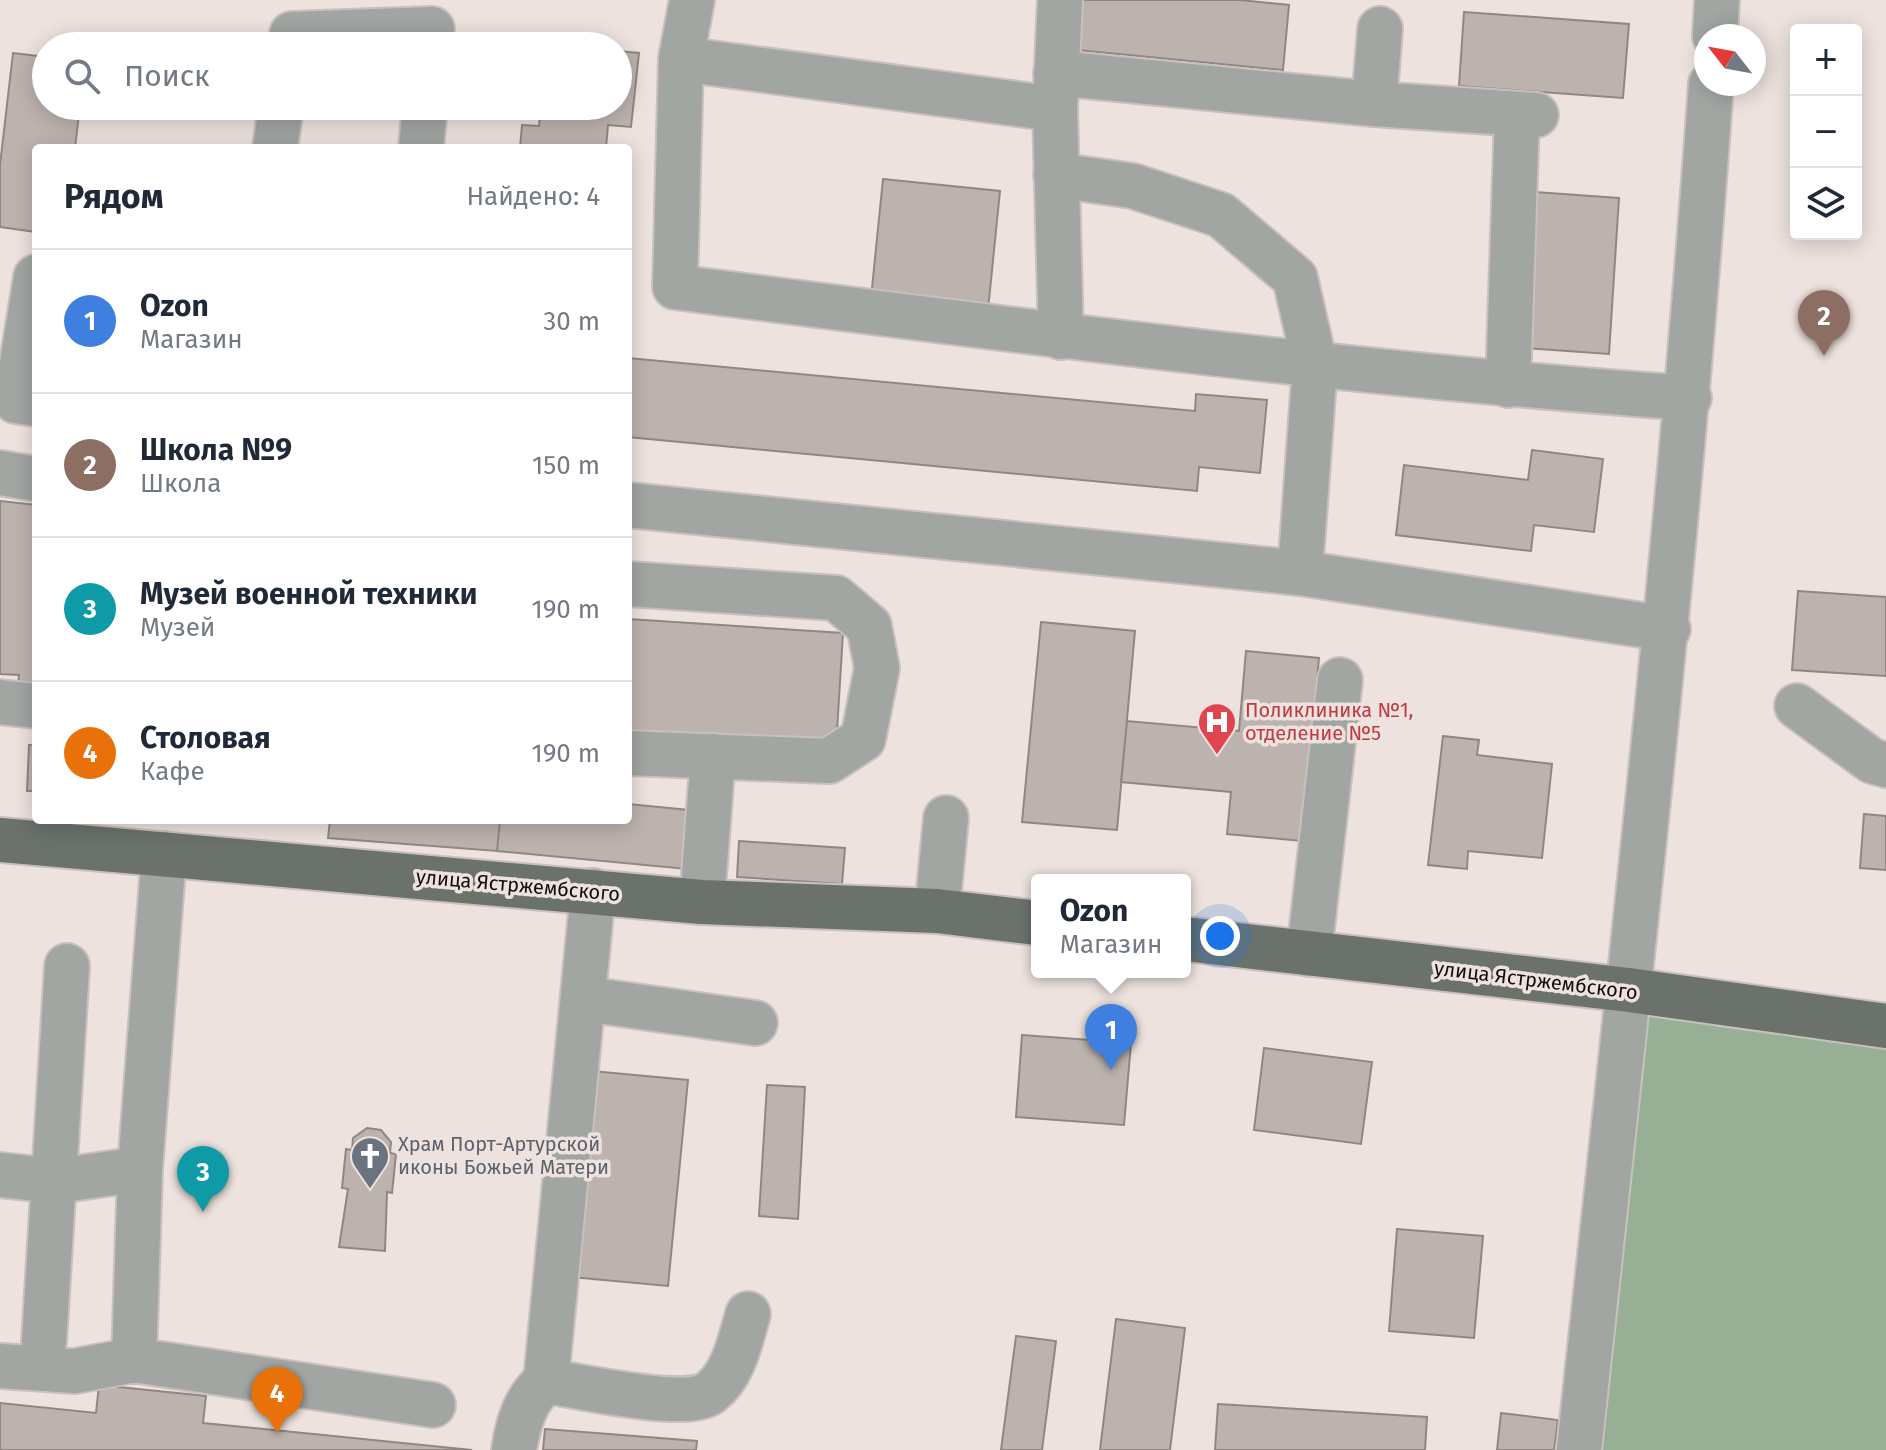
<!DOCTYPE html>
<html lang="ru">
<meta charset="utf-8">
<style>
:root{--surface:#fff;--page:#f2f2f3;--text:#1f2937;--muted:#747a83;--line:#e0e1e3;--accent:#9e0d56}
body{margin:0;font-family:"Fira Sans",sans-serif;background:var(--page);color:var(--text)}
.controls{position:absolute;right:24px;top:24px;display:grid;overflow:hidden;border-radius:8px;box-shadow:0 4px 20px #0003}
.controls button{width:72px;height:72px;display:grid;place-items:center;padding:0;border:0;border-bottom:2px solid var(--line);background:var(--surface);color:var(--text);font:40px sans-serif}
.compass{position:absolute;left:1694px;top:24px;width:72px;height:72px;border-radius:50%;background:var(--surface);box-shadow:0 4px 20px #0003;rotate:301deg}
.you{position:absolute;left:1220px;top:936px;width:28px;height:28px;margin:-20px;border:6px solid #fff;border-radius:50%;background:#1a73e8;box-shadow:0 0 0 12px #1a73e833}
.badge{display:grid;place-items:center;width:52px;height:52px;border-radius:50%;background:var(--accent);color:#fff;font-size:26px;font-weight:700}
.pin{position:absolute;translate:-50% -66px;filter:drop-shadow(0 2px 4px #0008)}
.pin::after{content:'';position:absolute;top:42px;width:28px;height:24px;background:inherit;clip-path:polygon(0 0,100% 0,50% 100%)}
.popup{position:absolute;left:1031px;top:874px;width:160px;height:104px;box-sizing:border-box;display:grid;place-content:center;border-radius:8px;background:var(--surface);filter:drop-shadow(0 2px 6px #0005);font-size:26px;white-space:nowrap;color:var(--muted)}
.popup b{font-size:30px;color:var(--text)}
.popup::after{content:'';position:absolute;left:50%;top:100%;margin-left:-16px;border:16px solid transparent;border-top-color:var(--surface)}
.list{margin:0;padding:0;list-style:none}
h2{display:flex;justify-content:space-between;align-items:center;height:104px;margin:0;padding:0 32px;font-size:34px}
h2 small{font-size:26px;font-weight:400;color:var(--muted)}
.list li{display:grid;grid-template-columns:52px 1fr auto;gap:24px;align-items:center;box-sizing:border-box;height:144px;padding:0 32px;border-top:2px solid var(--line)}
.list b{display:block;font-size:30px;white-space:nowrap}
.list p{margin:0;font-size:26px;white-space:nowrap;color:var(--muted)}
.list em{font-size:26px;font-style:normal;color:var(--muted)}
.icon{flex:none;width:44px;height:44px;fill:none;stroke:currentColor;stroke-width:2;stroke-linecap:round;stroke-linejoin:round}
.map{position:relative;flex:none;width:1886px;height:1450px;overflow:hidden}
.search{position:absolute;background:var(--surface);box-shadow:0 4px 20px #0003;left:32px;top:32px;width:600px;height:88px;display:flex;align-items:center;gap:20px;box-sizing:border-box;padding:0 28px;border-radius:44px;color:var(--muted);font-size:30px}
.panel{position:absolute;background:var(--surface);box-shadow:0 4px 20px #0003;left:32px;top:144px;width:600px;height:680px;border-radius:8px}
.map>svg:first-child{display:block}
.forest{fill:#97b095}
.building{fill:#bdb3ae;stroke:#918782;stroke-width:2}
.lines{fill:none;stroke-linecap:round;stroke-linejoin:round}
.minor-casing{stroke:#cac0bb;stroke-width:48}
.major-casing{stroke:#cac0bb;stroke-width:48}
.minor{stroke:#a2a6a3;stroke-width:44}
.major{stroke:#6b726c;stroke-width:44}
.labels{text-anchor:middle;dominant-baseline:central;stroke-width:7;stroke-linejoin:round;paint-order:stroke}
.health-label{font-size:20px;fill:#be3a42;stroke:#ede2dd;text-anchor:start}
.street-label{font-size:20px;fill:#110d0b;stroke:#ede2dd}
.worship-label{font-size:20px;fill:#5b616d;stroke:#ede2dd;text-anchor:start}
</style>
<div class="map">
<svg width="1886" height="1450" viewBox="0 0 1886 1450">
<rect width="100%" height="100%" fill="#ede2dd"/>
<path class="forest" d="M1633 999 1886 1036V1450H1585Z"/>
<path class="building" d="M1071 0H1240L1289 5 1283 70 1067 49Z
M1464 12 1629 24 1623 98 1459 86Z
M618 51 639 53 631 127 608 125 606 148H520L522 125 539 126 541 106H618Z
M13 53 46 57V106H80L75 148H36V232L0 227V165Z
M883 179 1000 191 988 310 871 298Z
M1535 192 1619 198 1609 354 1525 348Z
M628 358 1195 411 1196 394 1267 400 1260 473 1199 467 1197 491 628 437Z
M1532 450 1603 459 1594 532 1534 525 1531 551 1396 535 1404 465 1528 480Z
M0 501 36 505V696L17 694 19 675 0 674Z
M1798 591 1886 597V676L1792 670Z
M628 619 843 633 836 747 628 733Z
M1041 622 1135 631 1117 830 1022 822Z
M1246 651 1319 658 1302 841 1227 834 1231 792 1121 782 1127 721 1239 731Z
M1443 736 1479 740 1477 755 1552 764 1542 858 1468 851 1467 869 1428 865Z
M29 745H36V791H27Z
M628 804 699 811 697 870 497 851 500 820H628Z
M1864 814 1886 816V870L1860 868Z
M330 820H500L497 851 328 838Z
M739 841 845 848 842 884 737 877Z
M1022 1035 1131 1043 1124 1125 1016 1117Z
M1264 1048 1372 1062 1361 1144 1254 1130Z
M581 1070 688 1080 668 1286 561 1276Z
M767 1085 805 1087 798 1219 759 1216Z
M367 1128 381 1130 391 1142 390 1153 396 1154 392 1193 387 1192 385 1251 339 1247 348 1189 342 1188 346 1149 352 1150 353 1138Z
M1397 1229 1483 1236 1474 1338 1389 1331Z
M1116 1319 1185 1328 1170 1450H1100Z
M1016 1336 1056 1341 1042 1450H1001Z
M99 1385 206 1396 203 1423 472 1450H0V1403L96 1413Z
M1218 1404 1427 1417 1425 1450H1215Z
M1501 1413 1558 1420 1554 1450H1497Z
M545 1429 697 1441 696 1450H543Z"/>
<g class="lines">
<defs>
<path id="minor" d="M692 0 681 59 675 287C1012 330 1350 374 1689 398
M1060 0 1055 109 1061 337
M1715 36 1717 0
M290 46 292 34 432 29 430 46
M681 59 1055 109
M1056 73 1374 104 1380 29
M1374 104 1536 115
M275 148 281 106
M421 148 425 106
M1056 175 1133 186 1221 215 1295 278 1315 365 1300 573 1668 629
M36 277 16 401 36 404
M1508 385 1517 115
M0 473 36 479
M628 505 1300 573
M628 584 836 598 869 626 877 668 863 739 829 761 628 753
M0 702 36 706
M1797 706 1872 761 1886 765
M164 854 140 1169 134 1360 433 1405
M593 891 546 1381C579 1386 688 1411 711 1392 734 1374 740 1341 748 1314
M702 902 713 756
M937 911 946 818
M1309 954 1340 680
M585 999 755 1023
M0 1175 57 1181 140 1169
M44 1342 67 966
M0 1366 75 1371 134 1360
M514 1450C518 1423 525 1399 546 1381
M1579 1450C1628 995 1679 541 1711 84"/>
<path id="major" d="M0 840 702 902 937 911 1037 923
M1185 939 1629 990 1886 1026"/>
</defs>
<use href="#minor" class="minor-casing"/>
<use href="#major" class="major-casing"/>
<use href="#minor" class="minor"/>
<use href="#major" class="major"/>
</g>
<defs>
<symbol id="hospital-pin" viewBox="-11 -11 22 30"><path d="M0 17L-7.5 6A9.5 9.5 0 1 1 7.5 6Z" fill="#e0444e" stroke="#ede2dd"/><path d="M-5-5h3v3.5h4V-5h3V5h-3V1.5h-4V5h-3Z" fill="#fff"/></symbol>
<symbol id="church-pin" viewBox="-11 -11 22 30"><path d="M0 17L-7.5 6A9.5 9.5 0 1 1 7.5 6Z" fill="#6b7280" stroke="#ede2dd"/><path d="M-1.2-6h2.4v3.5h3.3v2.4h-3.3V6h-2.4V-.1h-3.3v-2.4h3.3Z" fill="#fff"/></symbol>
</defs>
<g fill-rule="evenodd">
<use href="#hospital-pin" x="1195" y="700" width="44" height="60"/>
<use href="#church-pin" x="348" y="1134" width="44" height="60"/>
</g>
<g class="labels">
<g class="health-label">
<text x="1245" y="710">Поликлиника №1,<tspan x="1245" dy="23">отделение №5</tspan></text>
</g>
<g class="street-label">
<text transform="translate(518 885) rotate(5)">улица Ястржембского</text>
<text transform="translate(1536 980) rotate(7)">улица Ястржембского</text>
</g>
<g class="worship-label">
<text x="398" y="1144">Храм Порт-Артурской<tspan x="398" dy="23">иконы Божьей Матери</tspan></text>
</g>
</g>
</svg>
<div class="controls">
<button>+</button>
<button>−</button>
<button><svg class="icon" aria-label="layers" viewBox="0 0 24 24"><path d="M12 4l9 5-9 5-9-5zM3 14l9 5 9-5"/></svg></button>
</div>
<svg class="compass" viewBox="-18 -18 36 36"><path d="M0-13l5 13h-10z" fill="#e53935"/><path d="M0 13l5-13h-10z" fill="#747a83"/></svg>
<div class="you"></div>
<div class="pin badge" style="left:1111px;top:1070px;background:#3f7fe0">1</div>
<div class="popup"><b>Ozon</b>Магазин</div>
<div class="pin badge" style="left:1824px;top:356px;background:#8d6e63">2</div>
<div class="pin badge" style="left:203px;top:1212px;background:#0f9aa8">3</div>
<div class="pin badge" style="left:277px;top:1433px;background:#e8710a">4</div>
<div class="search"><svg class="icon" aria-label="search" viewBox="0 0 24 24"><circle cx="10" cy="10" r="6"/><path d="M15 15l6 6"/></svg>Поиск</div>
<section class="panel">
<h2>Рядом<small>Найдено: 4</small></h2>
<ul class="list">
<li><span class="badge" style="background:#3f7fe0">1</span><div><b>Ozon</b><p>Магазин</p></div><em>30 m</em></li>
<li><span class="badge" style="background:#8d6e63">2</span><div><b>Школа №9</b><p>Школа</p></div><em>150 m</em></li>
<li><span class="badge" style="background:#0f9aa8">3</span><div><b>Музей военной техники</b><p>Музей</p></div><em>190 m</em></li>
<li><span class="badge" style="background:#e8710a">4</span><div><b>Столовая</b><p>Кафе</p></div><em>190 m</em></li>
</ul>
</section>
</div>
